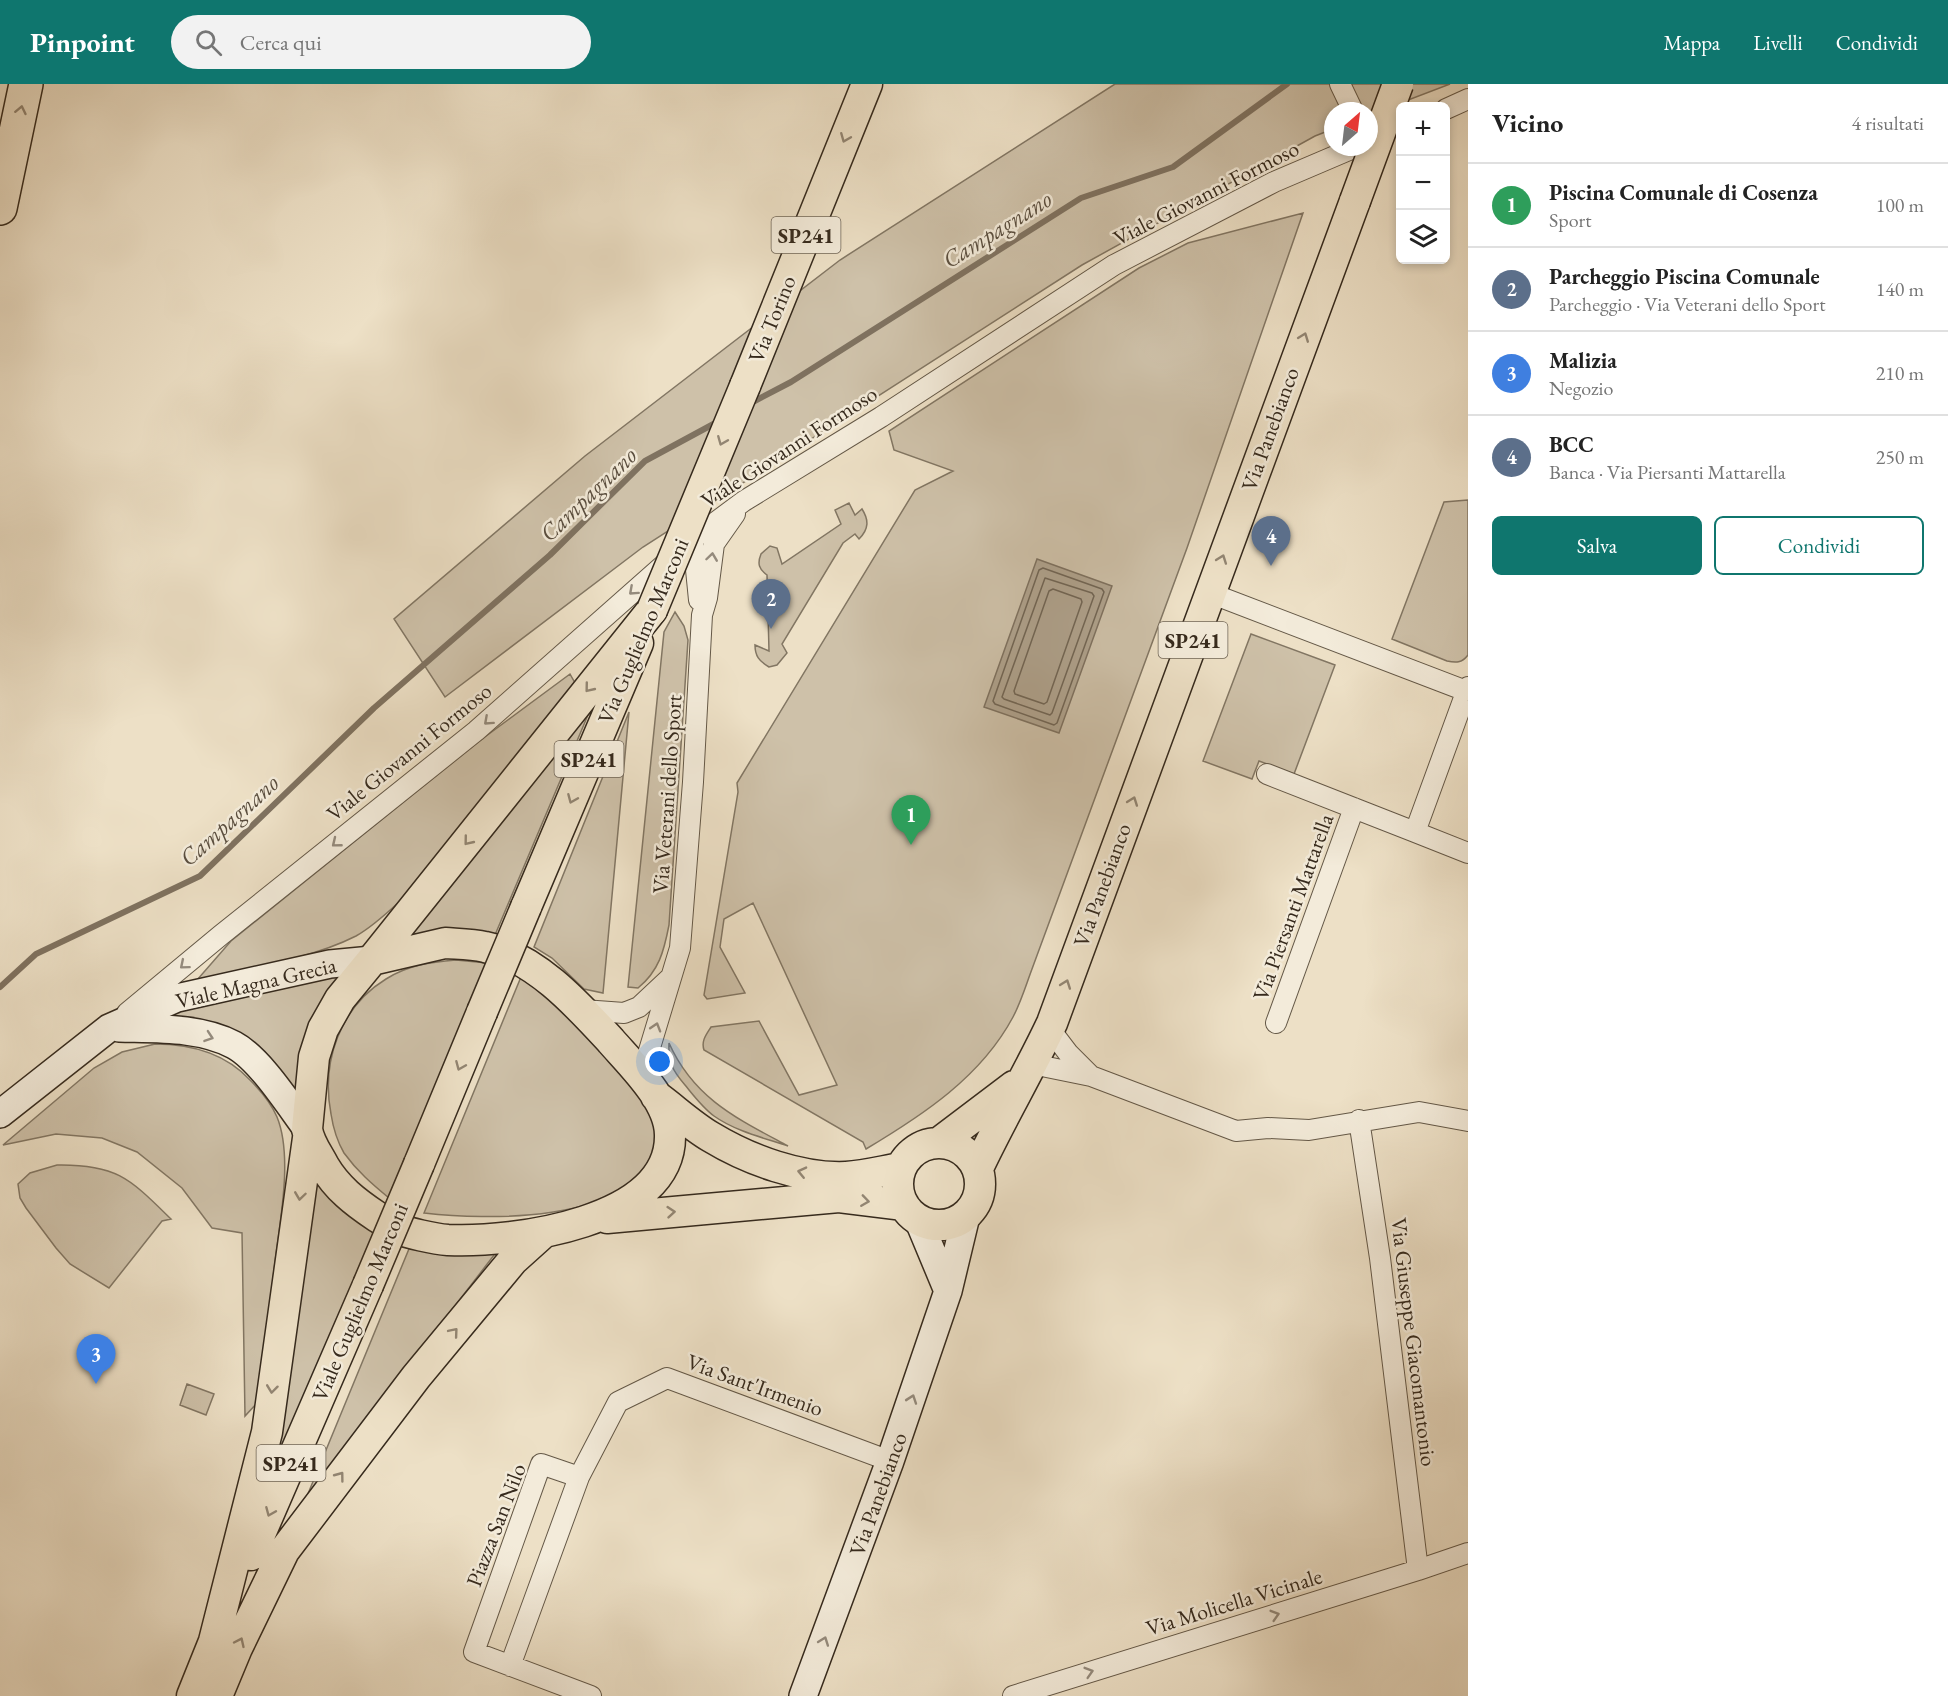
<!DOCTYPE html>
<html lang="it">
<meta charset="utf-8">
<style>
:root{--surface:#fff;--page:#f2f2f2;--text:#222;--muted:#767676;--line:#e0e0e0;--accent:#0f766e}
body{margin:0;font-family:"EB Garamond",serif;background:var(--page);color:var(--text)}
.controls{position:absolute;right:18px;top:18px;display:grid;overflow:hidden;border-radius:9px;box-shadow:0 3px 9px #0003}
.controls button{width:54px;height:54px;display:grid;place-items:center;padding:0;border:0;border-bottom:2px solid var(--line);background:var(--surface);color:var(--text);font:30px sans-serif}
.compass{position:absolute;left:1324px;top:18px;width:54px;height:54px;border-radius:50%;background:var(--surface);box-shadow:0 3px 9px #0003;rotate:28deg}
.you{position:absolute;left:660px;top:978px;width:21px;height:21px;margin:-15px;border:4px solid #fff;border-radius:50%;background:#1a73e8;box-shadow:0 0 0 9px #1a73e833}
.badge{display:grid;place-items:center;width:39px;height:39px;border-radius:50%;background:var(--accent);color:#fff;font-size:20px;font-weight:700}
.pin{position:absolute;translate:-50% -50px;filter:drop-shadow(0 2px 3px #0008)}
.pin::after{content:'';position:absolute;top:32px;width:21px;height:18px;background:inherit;clip-path:polygon(0 0,100% 0,50% 100%)}
.list{margin:0;padding:0;list-style:none}
h2{display:flex;justify-content:space-between;align-items:center;height:78px;margin:0;padding:0 24px;font-size:26px}
h2 small{font-size:20px;font-weight:400;color:var(--muted)}
.list li{display:grid;grid-template-columns:39px 1fr auto;gap:18px;align-items:center;box-sizing:border-box;height:84px;padding:0 24px;border-top:2px solid var(--line)}
.list b{display:block;font-size:22px;white-space:nowrap}
.list p{margin:0;font-size:20px;white-space:nowrap;color:var(--muted)}
.list em{font-size:20px;font-style:normal;color:var(--muted)}
.actions{display:flex;gap:12px;padding:18px 24px}
.actions a{flex:1;padding:14px 0;border:2px solid var(--accent);border-radius:9px;text-align:center;font-size:21px;color:var(--accent)}
.actions .main{background:var(--accent);color:#fff}
.icon{flex:none;width:33px;height:33px;fill:none;stroke:currentColor;stroke-width:2;stroke-linecap:round;stroke-linejoin:round}
.map{position:relative;flex:none;width:1468px;height:1612px;overflow:hidden}
header{display:flex;align-items:center;gap:36px;box-sizing:border-box;height:84px;padding:0 30px;background:var(--accent);color:#fff}
header strong{font-size:28px}
nav{display:flex;gap:33px;margin-inline-start:auto;font-size:21px}
.search{width:420px;height:54px;background:var(--page);display:flex;align-items:center;gap:15px;box-sizing:border-box;padding:0 21px;border-radius:33px;color:var(--muted);font-size:22px}
main{display:flex}
aside{flex:1;background:var(--surface)}
.map>svg:first-child{display:block}
.green{fill:#cec1a9;stroke:#827663;stroke-width:1.5}
.water{fill:#afa28d;stroke:#7f7260;stroke-width:1.5}
.lines{fill:none;stroke-linecap:round;stroke-linejoin:round}
.shore{stroke:#726655;stroke-width:1.5}
.stream{stroke:#7f7260;stroke-width:6}
.street-casing{stroke:#645847;stroke-width:22}
.secondary-casing{stroke:#362a1d;stroke-width:30}
.primary-casing{stroke:#362a1d;stroke-width:33}
.highway-casing{stroke:#362a1d;stroke-width:36}
.street{stroke:#f3ebda;stroke-width:20}
.secondary{stroke:#f3ebda;stroke-width:27}
.primary{stroke:#ede0c6;stroke-width:30}
.highway{stroke:#ede0c6;stroke-width:33}
.primary-bridge-casing{stroke:#362a1d;stroke-width:33;stroke-linecap:butt}
.primary-bridge{stroke:#ede0c6;stroke-width:30}
.oneway{stroke:#928572}
.oneway2{stroke:#948a7c}
.labels{text-anchor:middle;dominant-baseline:central;stroke-width:5;stroke-linejoin:round;paint-order:stroke}
.shield{fill:#f3ebda;stroke:#6f6456;stroke-width:1.5}
.shield-label{font-size:21px;font-weight:bold;fill:#362a1d}
.street-label{font-size:22px;fill:#362a1d;stroke:#f3ebda}
.water-label{font-size:24px;font-style:italic;fill:#5a4e3f;stroke:#f3ebda}
</style>
<header>
<strong>Pinpoint</strong>
<div class="search"><svg class="icon" aria-label="search" viewBox="0 0 24 24"><circle cx="10" cy="10" r="6"/><path d="M15 15l6 6"/></svg>Cerca qui</div>
<nav><a>Mappa</a><a>Livelli</a><a>Condividi</a></nav>
</header>
<main>
<div class="map">
<svg width="1468" height="1612" viewBox="0 0 1468 1612">
<rect width="100%" height="100%" fill="#ede0c6"/>
<filter id="stains"><feTurbulence type="fractalNoise" baseFrequency=".00333" numOctaves="4"/><feColorMatrix values="0 0 0 0 .2 0 0 0 0 .09 0 0 0 0 .02 0 0 0 .5 -.17"/></filter>
<radialGradient id="worn" r=".72"><stop offset=".6" stop-color="#630" stop-opacity="0"/><stop offset="1" stop-color="#630" stop-opacity=".3"/></radialGradient>
<path class="green" d="M1115 0H1450L1369 31V27H1333V45L1315 52 1082 181 643 463 445 613 394 535 585 372 840 176Z
M1303 129 1187 464 1032 885C1026 901 1021 918 1013 933 981 993 923 1031 866 1065L863 1058 704 966C701 957 706 951 711 943L759 937 799 1011 837 1001 753 819 724 835 720 863 745 909 707 915 704 911 738 708 737 699 915 406 953 387 894 366 889 347 1139 184 1188 159Z
M1468 416V571C1462 579 1456 579 1447 577L1392 555 1444 418Z
M849 419 855 431 862 425C869 436 869 445 859 455L855 450 843 459 782 560 787 569 777 581 769 583C759 577 755 572 755 561L769 567 767 491C759 485 757 480 761 470L770 462 777 464 782 480 841 440 835 426Z
M675 528 684 542 688 556 669 841C664 867 659 887 638 904L628 903 664 548Z
M1251 550 1335 581 1294 690 1259 677 1252 695 1203 677Z
M570 590 575 599 399 818C386 830 372 843 356 852 311 875 246 885 197 896L231 857 474 661Z
M596 612 495 851 458 847 403 852Z
M629 628 603 909 584 905 552 874 534 863Z
M456 876 487 879 389 1114C372 1100 357 1087 344 1069 337 1057 333 1043 331 1030 321 978 340 923 386 895 408 881 431 878 456 876Z
M523 888 614 978 658 1037C656 1047 657 1059 654 1069 628 1140 484 1136 424 1129Z
M342 889 300 980 294 1012 165 935 173 928Z
M669 959C694 1015 738 1035 788 1062 764 1054 735 1047 714 1032 703 1024 694 1012 685 1001 673 987 668 979 669 959Z
M155 960C191 960 225 969 250 996 261 1007 271 1019 277 1033 293 1072 280 1137 275 1178 269 1225 264 1271 258 1318L245 1332 242 1149 212 1144 182 1104 137 1068 102 1054 56 1050 3 1061 94 984 122 968Z
M57 1081C117 1080 130 1095 171 1135L162 1137 109 1204 70 1180 56 1164 26 1124 20 1114 18 1100 30 1089Z
M313 1084 377 1146 274 1400Z
M411 1160 501 1162 305 1417Z
M187 1300 214 1310 206 1331 180 1321Z"/>
<path class="water" d="M1037 475 1112 502 1059 649 984 623Z"/>
<g class="lines">
<path class="shore" d="M1043 484 1102 505 1104 508 1057 639 1054 641 995 620 993 617 1039 486Z
M1045 494 1092 509 1094 512 1052 629 1050 631 1004 615 1002 613Z
M1053 505 1081 515 1082 518 1047 618 1044 620 1015 610 1014 607 1049 507Z"/>
<path class="stream" d="M749 320 791 298 1081 114 1173 83 1287 0
M0 903 36 870 200 792 374 624 550 471 645 377 719 337"/>
<defs>
<path id="street" d="M1340 0 1353 27
M1446 25 1468 15
M693 455 699 516
M1210 509 1466 607
M1267 690 1415 748 1468 603
M1415 748 1468 769
M583 926 624 929 639 923 671 893
M127 929 221 851 476 647 693 455 744 417 881 333 1114 181 1274 98 1356 63
M1276 939 1354 724
M1049 944 1068 969 1091 992
M1032 980 1091 992 1236 1047 1268 1044 1309 1046 1419 1028 1468 1037
M646 996 648 970 680 864 693 698 702 531 707 514 714 460 735 430
M1359 1036 1380 1174 1418 1486
M579 1393 541 1380 474 1568 591 1612
M510 1582 579 1393 618 1318 667 1294 890 1377
M1013 1612 1418 1486 1468 1469"/>
<path id="secondary" d="M119 944C157 945 200 943 234 961 260 975 289 1021 307 1045
M0 1030 109 944 177 914 330 880 372 876
M918 1135 948 1207
M803 1612 890 1377 948 1207 966 1132"/>
<path id="primary" d="M745 302 867 0
M526 823 638 559
M445 859C458 860 472 860 485 863 535 873 578 921 611 957 632 981 670 1017 670 1051 672 1139 512 1159 448 1156 434 1155 408 1149 395 1144 389 1141 382 1136 376 1132 355 1118 337 1104 324 1082 318 1070 309 1059 307 1045L314 973 323 945 340 915 372 876Z
M372 876 652 526
M656 1012C674 1025 692 1042 711 1053 749 1076 801 1095 846 1093 864 1092 883 1087 901 1084
M940 1058 1014 1002
M898 1100a41 41 0 1 1 82 0a41 41 0 1 1-82 0Z
M419 1080 482 928
M978 1084C1001 1035 1029 988 1052 939L1355 117
M607 1134 839 1113 904 1121
M251 1471 368 1201
M214 1557 267 1348 308 1054
M192 1612 221 1540
M217 1612 237 1564 284 1467 416 1293 513 1176 543 1149"/>
<path id="highway" d="M0 124 26 0"/>
</defs>
<use href="#street" class="street-casing"/>
<use href="#secondary" class="secondary-casing"/>
<use href="#primary" class="primary-casing"/>
<use href="#highway" class="highway-casing"/>
<use href="#street" class="street"/>
<use href="#secondary" class="secondary"/>
<use href="#primary" class="primary"/>
<use href="#highway" class="highway"/>
<defs>
<path id="primary-bridge" d="M1355 117 1398 0
M652 526 745 302
M482 928 526 823
M368 1201 419 1080"/>
</defs>
<use href="#primary-bridge" class="primary-bridge-casing"/>
<use href="#primary-bridge" class="primary-bridge"/>
</g>
<defs><path id="oneway-chevron" d="M-2-3.5L2.5 0L-2 3.5" fill="none" stroke-width="1.6" stroke-linecap="round" stroke-linejoin="round" transform="scale(1.5)"/></defs>
<g class="oneway">
<use href="#oneway-chevron" transform="translate(21 26) rotate(-78)"/>
<use href="#oneway-chevron" transform="translate(845 54) rotate(112)"/>
<use href="#oneway-chevron" transform="translate(1304 253) rotate(-69)"/>
<use href="#oneway-chevron" transform="translate(722 357) rotate(112)"/>
<use href="#oneway-chevron" transform="translate(1222 475) rotate(-70)"/>
<use href="#oneway-chevron" transform="translate(589 604) rotate(129)"/>
<use href="#oneway-chevron" transform="translate(572 715) rotate(113)"/>
<use href="#oneway-chevron" transform="translate(1133 717) rotate(-70)"/>
<use href="#oneway-chevron" transform="translate(468 757) rotate(129)"/>
<use href="#oneway-chevron" transform="translate(1066 900) rotate(-70)"/>
<use href="#oneway-chevron" transform="translate(460 982) rotate(113)"/>
<use href="#oneway-chevron" transform="translate(802 1088) rotate(-167)"/>
<use href="#oneway-chevron" transform="translate(300 1112) rotate(98)"/>
<use href="#oneway-chevron" transform="translate(865 1117) rotate(8)"/>
<use href="#oneway-chevron" transform="translate(671 1128) rotate(-5)"/>
<use href="#oneway-chevron" transform="translate(454 1248) rotate(-50)"/>
<use href="#oneway-chevron" transform="translate(272 1305) rotate(97)"/>
<use href="#oneway-chevron" transform="translate(340 1392) rotate(-53)"/>
<use href="#oneway-chevron" transform="translate(270 1428) rotate(113)"/>
<use href="#oneway-chevron" transform="translate(240 1558) rotate(-65)"/>
</g>
<g class="oneway2">
<use href="#oneway-chevron" transform="translate(712 473) rotate(-82)"/>
<use href="#oneway-chevron" transform="translate(633 507) rotate(138)"/>
<use href="#oneway-chevron" transform="translate(488 637) rotate(138)"/>
<use href="#oneway-chevron" transform="translate(336 759) rotate(141)"/>
<use href="#oneway-chevron" transform="translate(184 881) rotate(140)"/>
<use href="#oneway-chevron" transform="translate(656 943) rotate(-73)"/>
<use href="#oneway-chevron" transform="translate(209 953) rotate(19)"/>
<use href="#oneway-chevron" transform="translate(912 1315) rotate(-71)"/>
<use href="#oneway-chevron" transform="translate(1275 1531) rotate(-17)"/>
<use href="#oneway-chevron" transform="translate(824 1557) rotate(-70)"/>
<use href="#oneway-chevron" transform="translate(1089 1588) rotate(-17)"/>
</g>
<g class="labels">
<g class="shield">
<rect x="771.5" y="133" width="69" height="36" rx="4.5"/>
<rect x="1158.5" y="538" width="69" height="36" rx="4.5"/>
<rect x="554.5" y="657" width="69" height="36" rx="4.5"/>
<rect x="256.5" y="1361" width="69" height="36" rx="4.5"/>
</g>
<g class="shield-label">
<text x="806" y="151">SP241</text>
<text x="1193" y="556">SP241</text>
<text x="589" y="675">SP241</text>
<text x="291" y="1379">SP241</text>
</g>
<g class="street-label">
<text transform="translate(1206 109) rotate(-27)">Viale Giovanni Formoso</text>
<text transform="translate(772 235) rotate(-68)">Via Torino</text>
<text transform="translate(1270 345) rotate(-70)">Via Panebianco</text>
<text transform="translate(789 363) rotate(-33)">Viale Giovanni Formoso</text>
<text transform="translate(643 547) rotate(-67)">Via Guglielmo Marconi</text>
<text transform="translate(409 668) rotate(-39)">Viale Giovanni Formoso</text>
<text transform="translate(667 710) rotate(-86)">Via Veterani dello Sport</text>
<text transform="translate(1102 801) rotate(-70)">Via Panebianco</text>
<text transform="translate(1293 823) rotate(-70)">Via Piersanti Mattarella</text>
<text transform="translate(256 899) rotate(-13)">Viale Magna Grecia</text>
<text transform="translate(360 1218) rotate(-67)">Viale Guglielmo Marconi</text>
<text transform="translate(1414 1258) rotate(83)">Via Giuseppe Giacomantonio</text>
<text transform="translate(755 1301) rotate(20)">Via Sant'Irmenio</text>
<text transform="translate(878 1410) rotate(-70)">Via Panebianco</text>
<text transform="translate(496 1441) rotate(-69)">Piazza San Nilo</text>
<text transform="translate(1234 1518) rotate(-17)">Via Molicella Vicinale</text>
</g>
<g class="water-label">
<text transform="translate(997 145) rotate(-32)">Campagnano</text>
<text transform="translate(588 410) rotate(-44)">Campagnano</text>
<text transform="translate(229 736) rotate(-42)">Campagnano</text>
</g>
</g>
<rect width="100%" height="100%" filter="url(#stains)"/>
<rect width="100%" height="100%" fill="url(#worn)"/>
</svg>
<div class="controls">
<button>+</button>
<button>−</button>
<button><svg class="icon" aria-label="layers" viewBox="0 0 24 24"><path d="M12 4l9 5-9 5-9-5zM3 14l9 5 9-5"/></svg></button>
</div>
<svg class="compass" viewBox="-18 -18 36 36"><path d="M0-13l5 13h-10z" fill="#e53935"/><path d="M0 13l5-13h-10z" fill="#767676"/></svg>
<div class="you"></div>
<div class="pin badge" style="left:911px;top:761px;background:#2e9e5b">1</div>
<div class="pin badge" style="left:771px;top:545px;background:#5c6f8a">2</div>
<div class="pin badge" style="left:96px;top:1300px;background:#3f7fe0">3</div>
<div class="pin badge" style="left:1271px;top:482px;background:#5c6f8a">4</div>
</div>
<aside>
<h2>Vicino<small>4 risultati</small></h2>
<ul class="list">
<li><span class="badge" style="background:#2e9e5b">1</span><div><b>Piscina Comunale di Cosenza</b><p>Sport</p></div><em>100 m</em></li>
<li><span class="badge" style="background:#5c6f8a">2</span><div><b>Parcheggio Piscina Comunale</b><p>Parcheggio · Via Veterani dello Sport</p></div><em>140 m</em></li>
<li><span class="badge" style="background:#3f7fe0">3</span><div><b>Malizia</b><p>Negozio</p></div><em>210 m</em></li>
<li><span class="badge" style="background:#5c6f8a">4</span><div><b>BCC</b><p>Banca · Via Piersanti Mattarella</p></div><em>250 m</em></li>
</ul>
<div class="actions"><a class="main">Salva</a><a>Condividi</a></div>
</aside>
</main>
